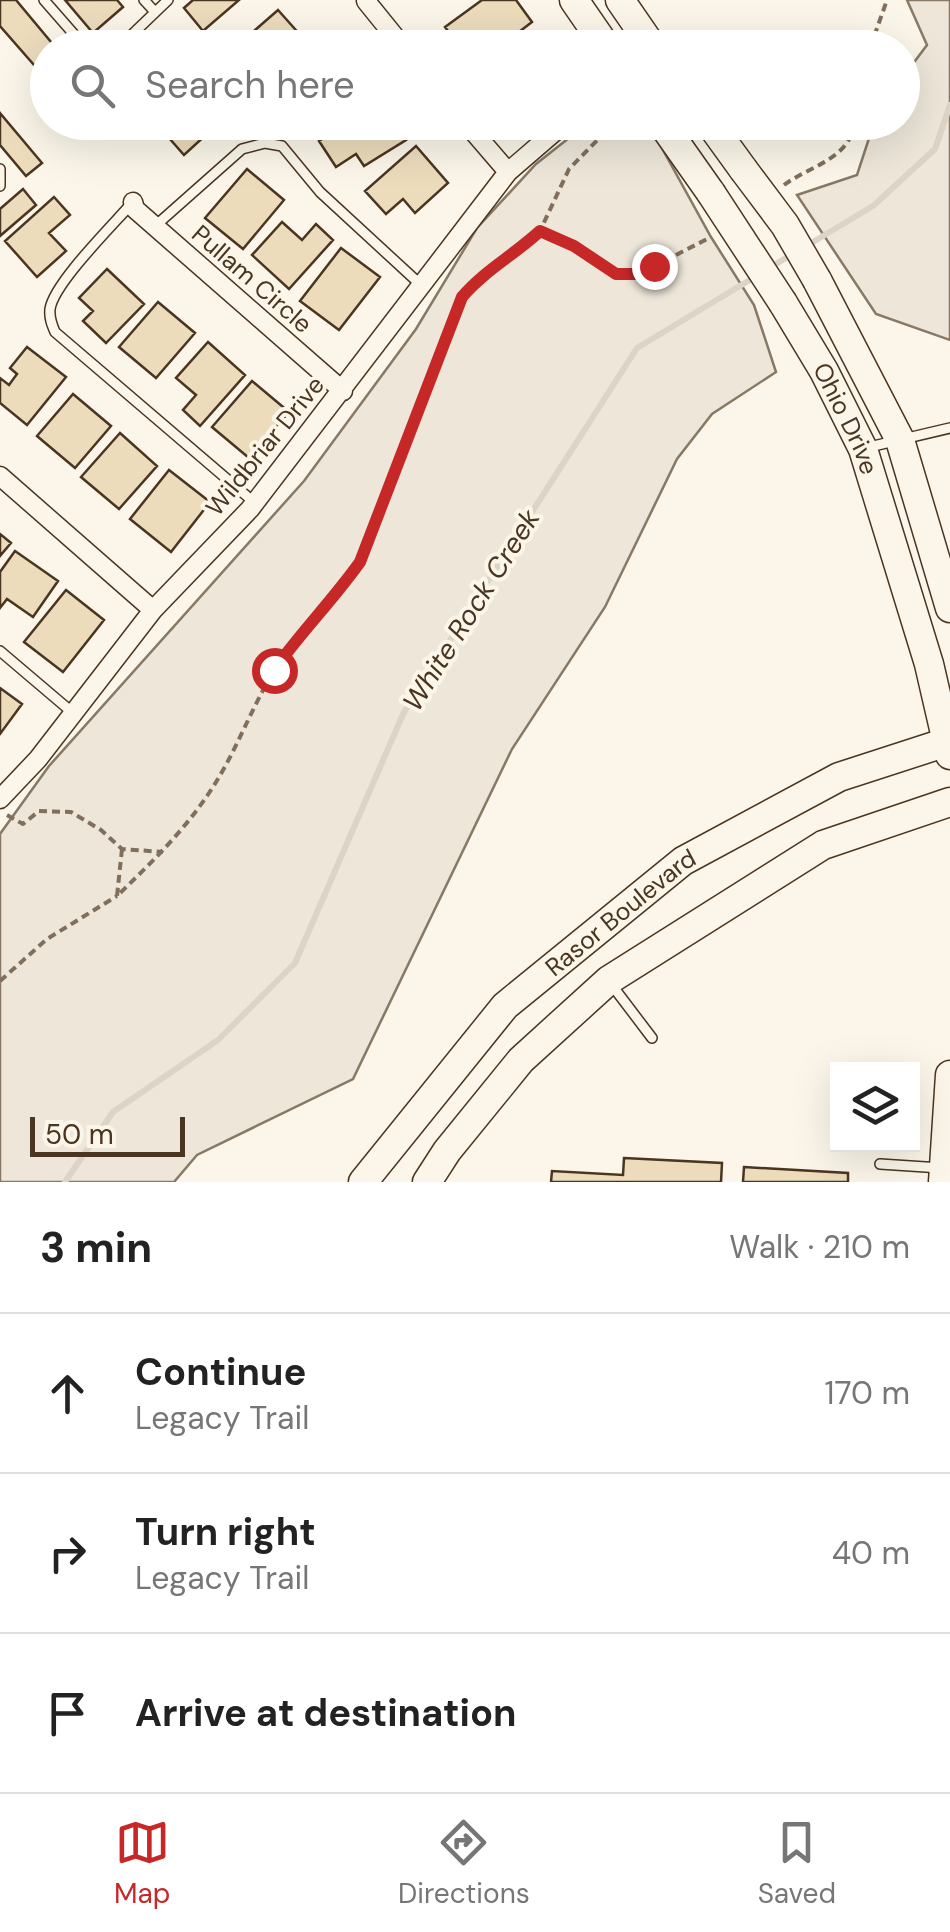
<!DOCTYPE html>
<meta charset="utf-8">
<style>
:root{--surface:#fff;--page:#f6f6f6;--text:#222;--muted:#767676;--line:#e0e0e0;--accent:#c62828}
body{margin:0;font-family:"DM Sans",sans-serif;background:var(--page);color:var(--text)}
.controls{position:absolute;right:30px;bottom:30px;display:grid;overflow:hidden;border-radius:0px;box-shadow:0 10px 40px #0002}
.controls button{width:90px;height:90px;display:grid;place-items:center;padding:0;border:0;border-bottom:2px solid var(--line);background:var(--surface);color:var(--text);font:50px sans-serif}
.scale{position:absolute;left:30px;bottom:25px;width:155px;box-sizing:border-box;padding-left:10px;border:5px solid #4a3520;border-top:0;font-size:28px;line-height:35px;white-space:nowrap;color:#4a3520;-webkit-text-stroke:8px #fbf6e9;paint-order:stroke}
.stop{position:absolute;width:30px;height:30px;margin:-22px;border:8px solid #c62828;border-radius:50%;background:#fff}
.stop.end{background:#c62828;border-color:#fff;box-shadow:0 2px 10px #0008}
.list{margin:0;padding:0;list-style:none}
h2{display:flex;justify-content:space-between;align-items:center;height:130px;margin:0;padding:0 40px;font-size:42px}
h2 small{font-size:32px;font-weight:400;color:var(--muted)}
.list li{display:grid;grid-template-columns:65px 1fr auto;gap:30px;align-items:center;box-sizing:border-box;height:160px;padding:0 40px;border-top:2px solid var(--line)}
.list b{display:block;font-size:38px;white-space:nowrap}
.list p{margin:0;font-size:32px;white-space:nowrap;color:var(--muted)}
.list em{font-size:32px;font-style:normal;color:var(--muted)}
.icon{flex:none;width:55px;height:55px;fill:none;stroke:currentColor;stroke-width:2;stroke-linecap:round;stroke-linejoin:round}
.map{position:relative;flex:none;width:950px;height:1182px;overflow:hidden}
.search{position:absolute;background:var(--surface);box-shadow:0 10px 40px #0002;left:30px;right:30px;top:30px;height:110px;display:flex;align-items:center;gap:25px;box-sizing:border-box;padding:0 35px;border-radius:55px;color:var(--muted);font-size:38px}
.sheet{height:610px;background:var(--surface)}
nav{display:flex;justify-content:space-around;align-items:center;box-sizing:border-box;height:140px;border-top:2px solid var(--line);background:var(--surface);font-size:28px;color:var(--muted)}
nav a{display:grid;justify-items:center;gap:5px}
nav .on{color:var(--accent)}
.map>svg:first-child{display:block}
.green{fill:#ede6d9;stroke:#887966;stroke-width:2.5}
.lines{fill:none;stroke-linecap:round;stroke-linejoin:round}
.stream{stroke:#dcd4c6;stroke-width:6}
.building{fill:#ecdcbc;stroke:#4a3520;stroke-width:2.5}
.service-casing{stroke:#4a3520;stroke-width:12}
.minor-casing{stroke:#4a3520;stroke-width:21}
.secondary-casing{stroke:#4a3520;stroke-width:31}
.path{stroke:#7f6f5c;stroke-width:4;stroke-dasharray:8 5;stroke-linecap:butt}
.service{stroke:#fbf6e9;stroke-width:9}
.minor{stroke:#fbf6e9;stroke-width:18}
.secondary{stroke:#fbf6e9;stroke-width:28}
.secondary-bridge-casing{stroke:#4a3520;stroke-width:31;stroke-linecap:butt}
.secondary-bridge{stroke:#fbf6e9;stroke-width:28}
.route{stroke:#c62828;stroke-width:12}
.labels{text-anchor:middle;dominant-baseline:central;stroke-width:8;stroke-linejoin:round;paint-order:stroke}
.street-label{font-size:25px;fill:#4a3520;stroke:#fbf6e9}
.water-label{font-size:28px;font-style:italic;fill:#4a3520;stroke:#fbf6e9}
</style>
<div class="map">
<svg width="950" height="1182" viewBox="0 0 950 1182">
<rect width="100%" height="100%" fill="#fbf6e9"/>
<path class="green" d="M907 0H950V340L876 314 797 195 857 175 874 123 902 122 903 77 927 45Z
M588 123H643L658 141 711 237 754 305 776 372 712 414 677 459 605 607 512 749 353 1079 197 1155 174 1182H0V834L49 766 304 481 416 329 477 228 536 164Z"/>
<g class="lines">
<path class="stream" d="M808 245 873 206 935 149 950 105
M769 268 793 254
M65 1182 113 1112 218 1040 295 963 404 712 637 348 758 275"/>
</g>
<path class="building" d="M0 0H16L56 48H48V81L0 26Z
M65 0H117L123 7 93 33Z
M193 0H239L203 31 184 8Z
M482 0H516L532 22 498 48H491L479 32 459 46 445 27Z
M278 10 311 47 241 48 238 45Z
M157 32 170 48H139Z
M537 36 545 48H520Z
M0 113 42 163 26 176 0 145Z
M155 122H220L184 155Z
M297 122H329L311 138Z
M347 122H395L406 140 364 166 356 154 336 167 319 141Z
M416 146 448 183 415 213 403 199 386 214 365 191Z
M247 169 284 200 243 249 205 218Z
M23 189 36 205 0 236V209Z
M54 197 70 215 49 233 66 251 37 277 5 241Z
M282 222 302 240 316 224 333 240 289 289 252 255Z
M341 248 380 277 339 330 300 301Z
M107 269 144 304 106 343 83 321 93 311 79 298Z
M158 302 195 333 156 378 119 347Z
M208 342 245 375 200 426 183 410 196 395 176 378Z
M27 347 66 377 27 425 0 403V378L9 385 17 374 10 368Z
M252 381 289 412 249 458 212 427Z
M73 394 111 426 75 468 37 436Z
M120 433 157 466 119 509 81 477Z
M169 470 210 502 171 552 130 519Z
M0 534 11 543 0 556Z
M15 551 58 581 33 617 7 599 0 608V572Z
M66 590 104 620 63 672 24 642Z
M0 688 22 704 0 734Z
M624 1158 722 1163 721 1182H551L552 1171 623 1175Z
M744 1167 848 1173V1182H743Z"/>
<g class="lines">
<defs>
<path id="service" d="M44 0 86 48
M144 0 155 12
M118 48 168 0
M0 169V186
M132 203C113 225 54 283 50 309 49 318 52 325 55 332L255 503
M154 227 242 149 265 143 282 146 320 192 422 286
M865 448 950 428
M0 651 73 713
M611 984 652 1038
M880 1164 941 1168"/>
<path id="minor" d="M366 1 404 48
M465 122 508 172
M133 202 135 209 343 391
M0 476 153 610
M0 799 38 759 153 610 250 509 508 172 566 122"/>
<g id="secondary">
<path d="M574 0 607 48"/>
<path d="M620 0 653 48"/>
<path d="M661 122 711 193"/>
<path d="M709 122 743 169"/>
<path d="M817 280 900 440 950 608"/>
<path id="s1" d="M783 303 824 371 863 449 929 664 950 755"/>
<path id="s2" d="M363 1182 505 1006 683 861 839 777 950 741"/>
<path d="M427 1182 447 1151 521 1060 609 980 823 845 950 802"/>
<path d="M943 1182 950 1075"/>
</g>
</defs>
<use href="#service" class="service-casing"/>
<use href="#minor" class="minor-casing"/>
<use href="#secondary" class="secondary-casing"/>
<path class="path" d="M870 48 887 0
M615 122 569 169 540 231 574 247 616 273 626 275 639 274 711 237
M784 185C811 165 849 160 855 122
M7 815 23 824 39 811 71 812 101 830 122 849 163 852
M122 849 117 896C150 864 183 832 209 793 235 755 250 710 274 671 298 631 333 600 360 562L462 297C484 271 514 255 540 231
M0 981 47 939 117 896"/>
<use href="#service" class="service"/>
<use href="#minor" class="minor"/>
<use href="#secondary" class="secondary"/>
<defs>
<path id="secondary-bridge" d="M743 169 785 225 817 280
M711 193 783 303"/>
</defs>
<use href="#secondary-bridge" class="secondary-bridge-casing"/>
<use href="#secondary-bridge" class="secondary-bridge"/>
</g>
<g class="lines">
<path class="route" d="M274 670C301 632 333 600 360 562L462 297C484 271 514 255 540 231L574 246 616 274H640L654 266"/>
</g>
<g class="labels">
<g class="street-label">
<text transform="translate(252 279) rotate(41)">Pullam Circle</text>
<text stroke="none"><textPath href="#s1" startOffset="132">Ohio Drive</textPath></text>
<text transform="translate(265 446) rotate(-51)">Wildbriar Drive</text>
<text stroke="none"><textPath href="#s2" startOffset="375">Rasor Boulevard</textPath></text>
</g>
<g class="water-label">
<text transform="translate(471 610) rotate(-58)">White Rock Creek</text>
</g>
</g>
</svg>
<div class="controls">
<button><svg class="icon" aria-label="layers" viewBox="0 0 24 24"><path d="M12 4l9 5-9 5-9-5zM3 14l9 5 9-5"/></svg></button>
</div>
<div class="scale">50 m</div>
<div class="stop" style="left:274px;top:670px"></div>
<div class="stop end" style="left:654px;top:266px"></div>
<div class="search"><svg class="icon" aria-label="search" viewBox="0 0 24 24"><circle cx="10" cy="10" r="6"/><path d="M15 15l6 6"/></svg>Search here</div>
</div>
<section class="sheet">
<h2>3 min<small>Walk · 210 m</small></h2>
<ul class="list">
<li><svg class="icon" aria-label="ahead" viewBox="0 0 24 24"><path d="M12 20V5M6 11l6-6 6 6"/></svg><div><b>Continue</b><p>Legacy Trail</p></div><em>170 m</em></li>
<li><svg class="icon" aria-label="right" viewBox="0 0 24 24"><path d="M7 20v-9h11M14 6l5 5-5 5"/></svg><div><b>Turn right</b><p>Legacy Trail</p></div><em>40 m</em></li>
<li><svg class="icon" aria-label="arrive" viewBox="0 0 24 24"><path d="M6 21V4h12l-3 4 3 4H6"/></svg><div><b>Arrive at destination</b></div></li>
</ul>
</section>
<nav>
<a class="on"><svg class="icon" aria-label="map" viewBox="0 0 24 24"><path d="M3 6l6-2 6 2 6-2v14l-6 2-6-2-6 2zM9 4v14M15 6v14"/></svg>Map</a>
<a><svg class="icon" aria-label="directions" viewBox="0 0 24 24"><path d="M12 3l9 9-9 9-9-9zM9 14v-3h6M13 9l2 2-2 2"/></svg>Directions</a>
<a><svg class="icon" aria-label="saved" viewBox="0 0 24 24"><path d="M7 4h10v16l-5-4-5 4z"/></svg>Saved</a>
</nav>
